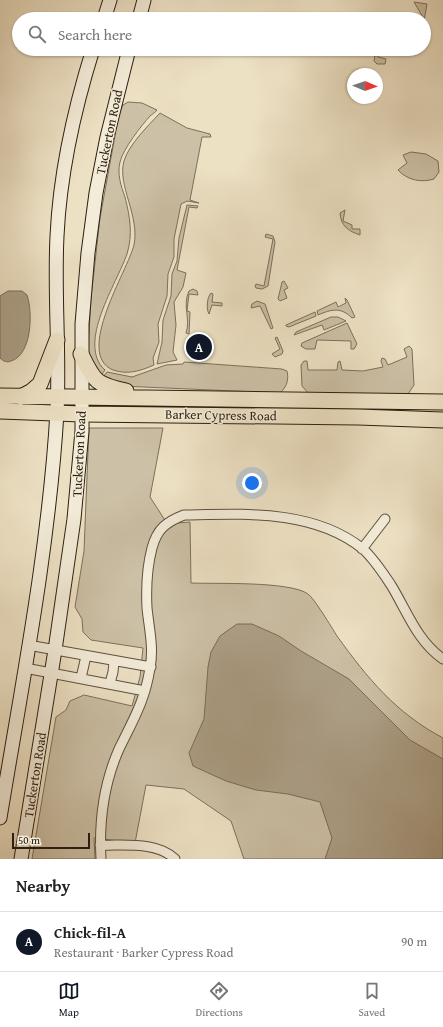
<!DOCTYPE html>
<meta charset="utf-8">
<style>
:root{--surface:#fff;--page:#f2f2f2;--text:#222;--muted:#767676;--line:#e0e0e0;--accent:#111827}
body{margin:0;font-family:"Gentium Book Plus",serif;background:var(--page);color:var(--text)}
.compass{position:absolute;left:347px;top:68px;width:36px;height:36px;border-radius:50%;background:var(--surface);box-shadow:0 1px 3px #0004;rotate:92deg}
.scale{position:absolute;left:12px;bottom:10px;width:78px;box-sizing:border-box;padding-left:4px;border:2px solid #2d1f11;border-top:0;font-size:11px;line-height:14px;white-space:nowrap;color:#2d1f11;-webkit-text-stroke:3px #f3ecd9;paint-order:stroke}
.you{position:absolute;left:252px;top:483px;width:14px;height:14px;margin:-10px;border:3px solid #fff;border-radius:50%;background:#1a73e8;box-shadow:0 0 0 6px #1a73e833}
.badge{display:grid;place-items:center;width:26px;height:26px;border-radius:50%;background:var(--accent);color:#fff;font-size:13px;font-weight:700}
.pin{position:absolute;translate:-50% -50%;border:2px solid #fff;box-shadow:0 1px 4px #0006}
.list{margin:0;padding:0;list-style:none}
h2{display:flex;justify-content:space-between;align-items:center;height:52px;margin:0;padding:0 16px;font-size:17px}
h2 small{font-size:13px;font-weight:400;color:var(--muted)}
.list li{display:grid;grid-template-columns:26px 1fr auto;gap:12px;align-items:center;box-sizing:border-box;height:60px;padding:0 16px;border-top:1px solid var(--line)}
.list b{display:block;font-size:15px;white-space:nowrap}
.list p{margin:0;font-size:13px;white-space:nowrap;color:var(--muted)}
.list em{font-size:13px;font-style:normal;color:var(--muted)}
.icon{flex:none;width:22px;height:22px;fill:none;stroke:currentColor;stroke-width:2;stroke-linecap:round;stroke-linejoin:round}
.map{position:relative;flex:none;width:443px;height:859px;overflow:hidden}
.search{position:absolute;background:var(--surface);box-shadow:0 1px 3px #0004;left:12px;right:12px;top:12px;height:44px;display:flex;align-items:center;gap:10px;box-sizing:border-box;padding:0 14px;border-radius:22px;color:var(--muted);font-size:15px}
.sheet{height:112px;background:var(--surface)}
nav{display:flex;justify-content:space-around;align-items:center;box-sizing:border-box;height:56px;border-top:1px solid var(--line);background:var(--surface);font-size:11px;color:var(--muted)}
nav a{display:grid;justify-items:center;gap:2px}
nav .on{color:var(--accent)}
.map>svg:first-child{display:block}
.green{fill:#ccc0a6;stroke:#7c705c}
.water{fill:#ac9f87;stroke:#796c58}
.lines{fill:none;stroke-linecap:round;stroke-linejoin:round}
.street-casing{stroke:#5d503e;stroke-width:11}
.secondary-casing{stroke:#2d1f11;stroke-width:15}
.primary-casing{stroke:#2d1f11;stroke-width:17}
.street{stroke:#f3ecd9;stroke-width:9}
.secondary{stroke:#f3ecd9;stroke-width:13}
.primary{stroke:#ede1c4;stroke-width:15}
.labels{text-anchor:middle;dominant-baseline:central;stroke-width:3;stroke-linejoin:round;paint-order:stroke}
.street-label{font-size:13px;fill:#2d1f11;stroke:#f3ecd9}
</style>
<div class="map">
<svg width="443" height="859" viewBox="0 0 443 859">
<rect width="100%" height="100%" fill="#ede1c4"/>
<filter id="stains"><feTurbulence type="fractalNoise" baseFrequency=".005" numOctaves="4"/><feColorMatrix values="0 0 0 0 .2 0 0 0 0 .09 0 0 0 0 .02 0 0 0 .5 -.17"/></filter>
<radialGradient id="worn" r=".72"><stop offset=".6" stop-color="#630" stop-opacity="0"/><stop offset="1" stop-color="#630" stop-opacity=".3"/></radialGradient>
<path class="green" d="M414 2 427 4 424 21V19Z
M376 49H379L378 57 386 59 385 64H377L374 61Z
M128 102 142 103 157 110C155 113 152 114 150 116 141 126 123 149 120 162 117 174 121 186 125 197 130 217 133 234 127 254 117 283 76 344 105 370L99 378 88 352 91 298 100 218 119 114 123 105Z
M160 113 187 128 210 134 211 137H202L190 200 199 203 187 201 181 204 174 239V257L168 274 167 296 158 324 159 342 153 358 154 365C140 371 128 375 113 370 74 354 128 270 134 245 140 216 117 185 124 161 129 144 149 125 160 113Z
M411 152 426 154 438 161 439 172 434 179C421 183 407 180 398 170L407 163 403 155Z
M187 205 198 206 197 208 189 207 177 270 186 273 183 287 174 302 176 325 173 352 177 360 157 364 162 342 163 320 171 296 172 274 177 261 179 238Z
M345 210 343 221 352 225V229H360V235C348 231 341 226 340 213Z
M266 234 273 236 275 242 268 286 262 289 256 288 255 286 256 284 264 286 273 239 265 237Z
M284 281 288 288 284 290 287 298 280 301 278 299 282 282Z
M193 289 197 291 198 295 189 294 187 311 190 312 189 334 186 333C191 319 182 306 189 291Z
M211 293 213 294 212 302 222 303V306L212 305 209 314C206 309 207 297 211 293Z
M345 298 347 300 355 317 352 318C341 307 332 309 318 315L317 311 336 302 338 307 346 303Z
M257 301 265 304 273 328 271 329 260 306 251 308 252 304Z
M315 312 316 316 289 327 286 326V325Z
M331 317H338L346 321 324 330 322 325 294 335 296 332Z
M347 323 357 344 354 349H351V341L317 340 315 349H306L301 346 302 343Z
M277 337 283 351 282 354 275 357 272 354 280 349 275 338Z
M409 346 412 349 414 385 408 394H309L302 386 301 365 304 361H307L308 370H337L338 362 340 361 342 370 363 371 383 367 381 361 382 358 385 359 388 365 407 357 404 349Z
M184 362 282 369 287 371C289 379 287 387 280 393L120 386 101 379 107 372 132 377 166 365 183 364Z
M89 428H163L150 497 170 528 177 523 190 522 191 583C215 584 290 581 308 594 314 598 332 628 337 636 368 679 396 713 443 738V859H244L231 821 184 789 146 785 135 843 94 838 95 859H32L56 717 66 710 70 701 84 695 132 706 140 677 143 648 91 640 83 632 82 619 75 607 84 551Z"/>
<path class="water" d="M8 291H22L27 295C33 312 32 355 11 361 7 363 3 361 0 358V296Z
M237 624H252L279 636 301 651 349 679 410 740 443 759V859H325L332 838 320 802 288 794 256 790 226 781 193 766 189 753 204 719 208 667 211 652 220 636Z"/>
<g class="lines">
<defs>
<path id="street" d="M362 549 385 519
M28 645 151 667
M25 668 145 691
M81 678 86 656
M110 683 113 672 114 661
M100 845C123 846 157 841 175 859
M101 859C99 823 104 783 119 749 133 720 145 701 150 668 154 648 149 628 147 608 146 588 147 567 152 548 157 529 166 522 184 515 244 514 313 509 363 549 374 559 383 573 391 585 407 611 417 641 443 659"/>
<path id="secondary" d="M104 19 110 0
M139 19 144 0
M0 818C22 684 49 548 57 412 60 353 54 295 57 236 60 172 74 110 93 49
M21 859 55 650 74 519 82 431V324L88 253 96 193 107 137 129 49"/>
<path id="primary" d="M81 354C94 382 97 385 126 391
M0 396 443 402
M21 397 32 391 40 384 57 340
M0 411 82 414 358 417 443 420"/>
</defs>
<use href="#street" class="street-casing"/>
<use href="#secondary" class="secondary-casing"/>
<use href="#primary" class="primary-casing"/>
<use href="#street" class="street"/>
<use href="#secondary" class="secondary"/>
<use href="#primary" class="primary"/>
</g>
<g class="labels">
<g class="street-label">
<text transform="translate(109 132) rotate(-78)">Tuckerton Road</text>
<text transform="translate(221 415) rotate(1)">Barker Cypress Road</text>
<text transform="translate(79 454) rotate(-87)">Tuckerton Road</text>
<text transform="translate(35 775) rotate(-81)">Tuckerton Road</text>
</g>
</g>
<rect width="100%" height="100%" filter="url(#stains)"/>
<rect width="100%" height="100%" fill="url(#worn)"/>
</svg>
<svg class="compass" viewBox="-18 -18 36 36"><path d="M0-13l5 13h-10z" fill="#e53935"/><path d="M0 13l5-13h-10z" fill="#767676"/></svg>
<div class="scale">50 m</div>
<div class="you"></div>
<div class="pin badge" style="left:199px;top:347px">A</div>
<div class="search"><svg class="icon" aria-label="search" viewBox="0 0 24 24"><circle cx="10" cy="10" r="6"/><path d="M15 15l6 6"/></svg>Search here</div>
</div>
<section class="sheet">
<h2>Nearby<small></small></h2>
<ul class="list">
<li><span class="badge">A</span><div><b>Chick-fil-A</b><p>Restaurant · Barker Cypress Road</p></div><em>90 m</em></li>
</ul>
</section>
<nav>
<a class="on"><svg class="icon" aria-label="map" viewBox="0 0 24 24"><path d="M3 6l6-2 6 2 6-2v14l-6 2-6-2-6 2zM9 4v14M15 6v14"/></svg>Map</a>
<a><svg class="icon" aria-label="directions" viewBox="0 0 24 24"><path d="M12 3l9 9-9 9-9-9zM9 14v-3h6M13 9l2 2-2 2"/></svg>Directions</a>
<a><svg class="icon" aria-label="saved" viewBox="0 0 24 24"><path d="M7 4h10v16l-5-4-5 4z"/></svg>Saved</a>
</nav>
